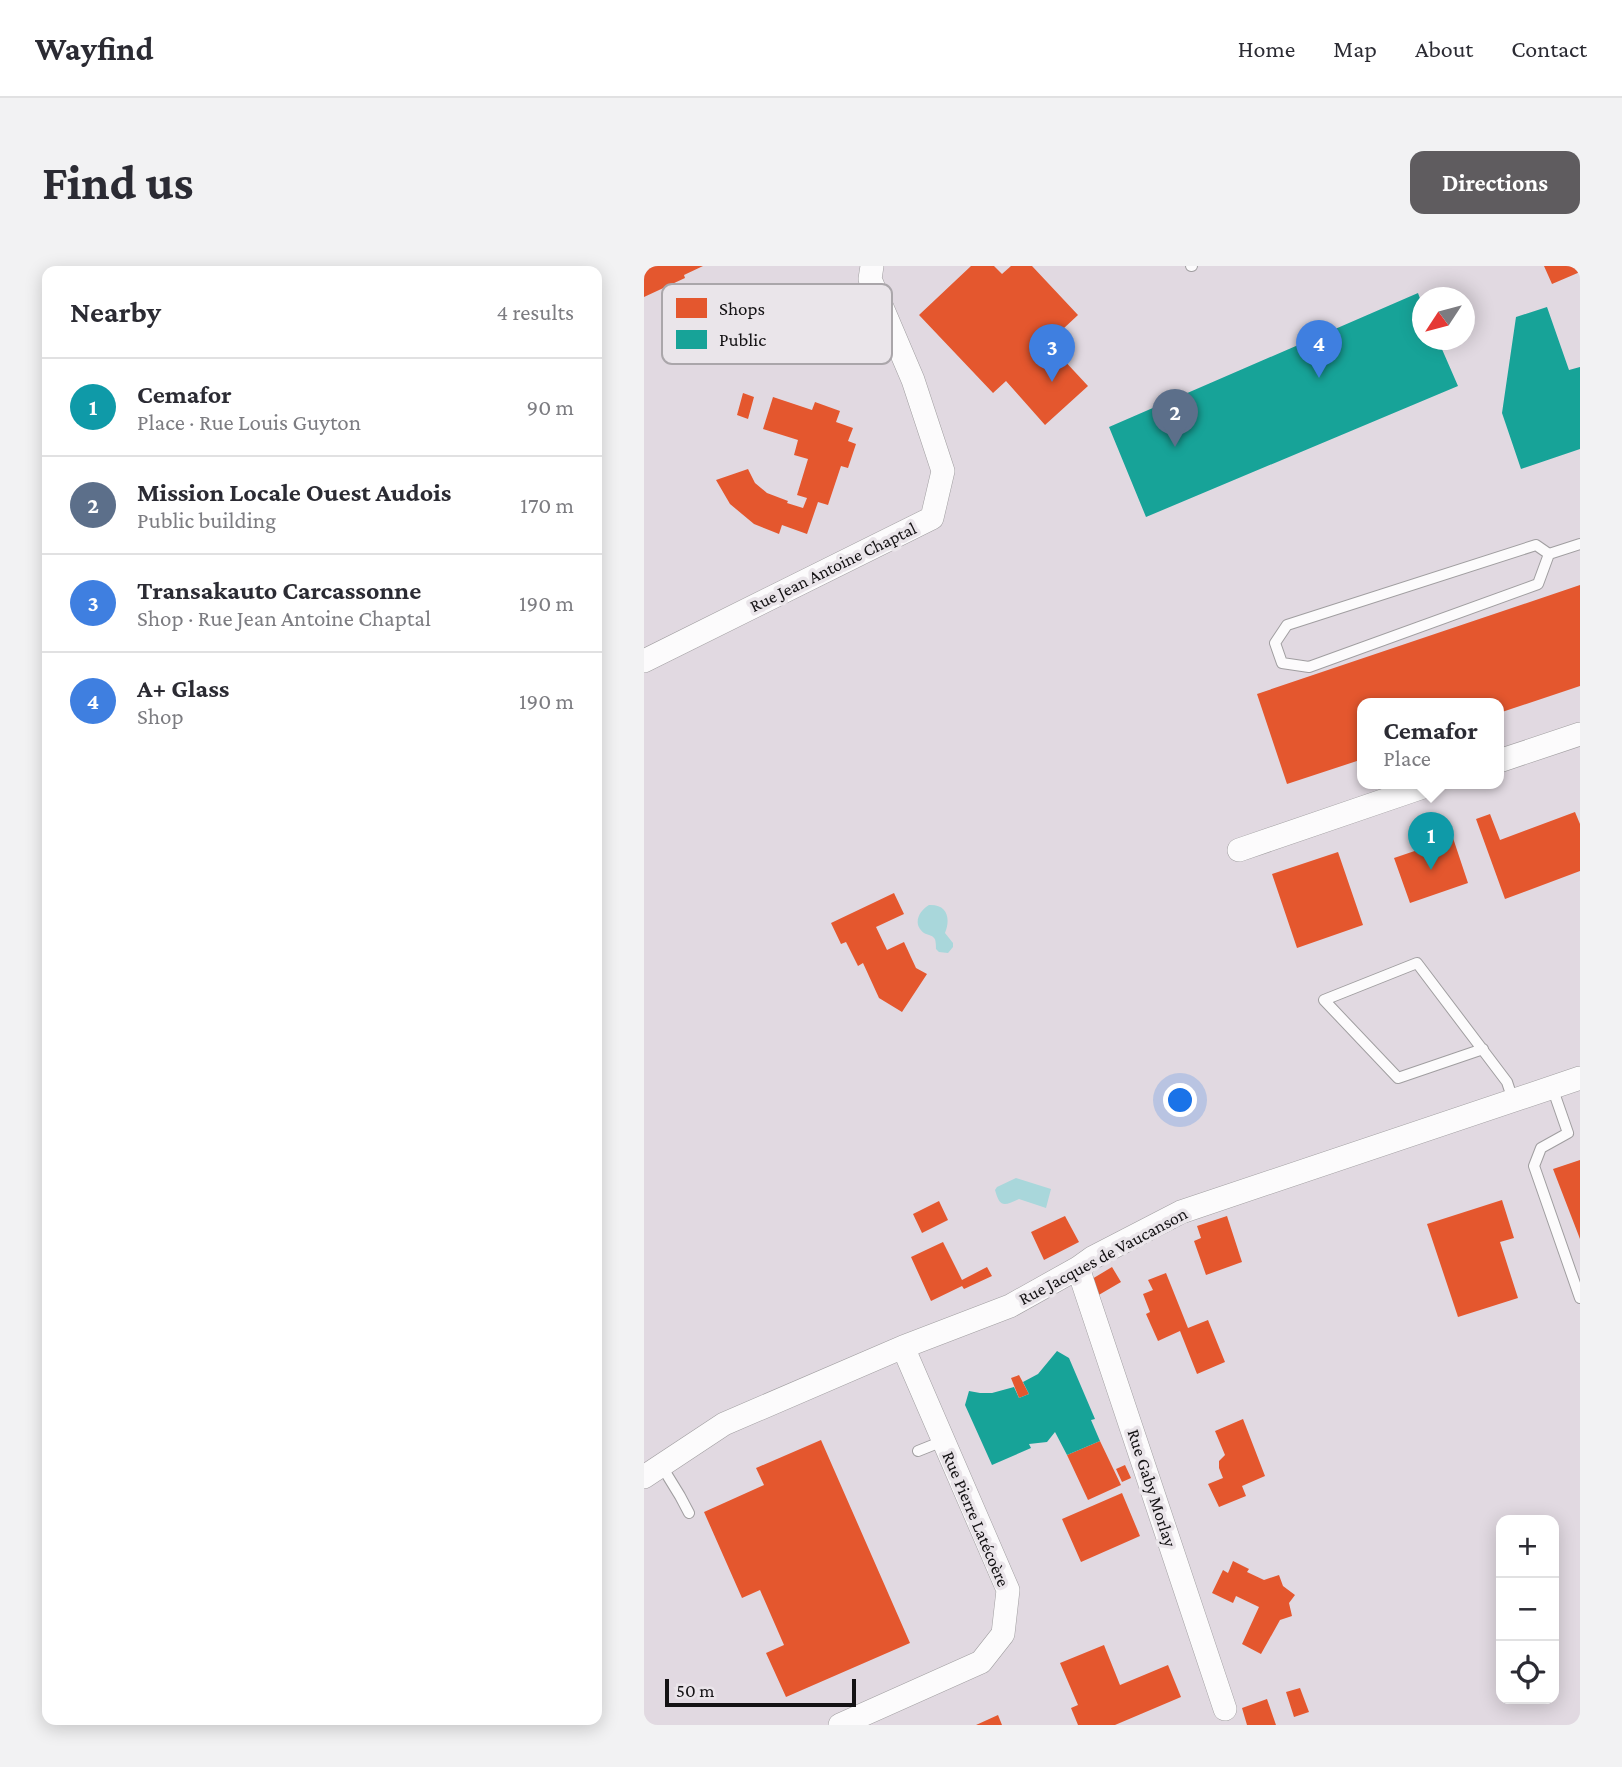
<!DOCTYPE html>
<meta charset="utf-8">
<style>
:root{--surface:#fff;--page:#f2f2f3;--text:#2b2b33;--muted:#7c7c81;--line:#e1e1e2;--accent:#5f5c5f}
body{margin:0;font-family:"Crimson Pro",serif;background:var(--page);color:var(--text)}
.controls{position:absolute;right:21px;bottom:21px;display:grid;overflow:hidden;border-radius:14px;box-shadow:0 4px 18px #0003}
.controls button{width:63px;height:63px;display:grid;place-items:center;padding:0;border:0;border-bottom:2px solid var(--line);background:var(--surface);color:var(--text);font:35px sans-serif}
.compass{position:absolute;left:768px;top:21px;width:63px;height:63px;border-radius:50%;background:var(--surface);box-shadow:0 4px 18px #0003;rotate:234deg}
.scale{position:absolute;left:21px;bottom:18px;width:191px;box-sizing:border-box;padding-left:7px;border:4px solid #141214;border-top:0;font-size:19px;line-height:24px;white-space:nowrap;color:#141214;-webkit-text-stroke:5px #eae5ea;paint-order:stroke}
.you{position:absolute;left:537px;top:835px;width:24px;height:24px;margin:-18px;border:5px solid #fff;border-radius:50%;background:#1a73e8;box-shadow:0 0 0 10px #1a73e833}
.badge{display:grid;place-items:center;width:46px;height:46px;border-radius:50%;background:var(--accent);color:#fff;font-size:23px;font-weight:700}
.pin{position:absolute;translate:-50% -58px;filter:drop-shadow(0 2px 4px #0008)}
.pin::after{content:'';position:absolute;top:37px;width:24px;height:21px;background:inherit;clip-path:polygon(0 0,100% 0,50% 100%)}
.popup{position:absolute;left:713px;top:432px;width:147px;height:91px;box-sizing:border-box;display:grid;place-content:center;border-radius:14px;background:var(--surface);filter:drop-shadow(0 2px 5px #0005);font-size:23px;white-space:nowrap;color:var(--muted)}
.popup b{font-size:26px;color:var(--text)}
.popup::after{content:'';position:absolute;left:50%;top:100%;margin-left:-14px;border:14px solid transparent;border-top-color:var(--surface)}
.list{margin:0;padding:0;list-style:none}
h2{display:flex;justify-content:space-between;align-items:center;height:91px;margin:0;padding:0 28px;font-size:30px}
h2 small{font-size:23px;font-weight:400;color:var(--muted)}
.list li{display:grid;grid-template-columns:46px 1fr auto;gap:21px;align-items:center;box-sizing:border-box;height:98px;padding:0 28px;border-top:2px solid var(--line)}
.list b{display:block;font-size:26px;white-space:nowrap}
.list p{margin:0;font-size:23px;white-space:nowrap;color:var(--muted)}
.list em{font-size:23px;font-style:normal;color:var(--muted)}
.icon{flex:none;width:38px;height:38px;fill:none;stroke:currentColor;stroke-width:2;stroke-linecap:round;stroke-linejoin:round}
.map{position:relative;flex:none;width:936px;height:1459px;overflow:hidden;border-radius:14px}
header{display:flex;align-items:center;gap:42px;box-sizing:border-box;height:98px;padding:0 35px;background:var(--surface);border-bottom:2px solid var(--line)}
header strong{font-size:33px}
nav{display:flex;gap:38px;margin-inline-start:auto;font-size:24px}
.intro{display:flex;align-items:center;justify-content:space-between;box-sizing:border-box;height:168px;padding:0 42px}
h1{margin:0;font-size:49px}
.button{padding:18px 32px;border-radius:14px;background:var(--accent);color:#fff;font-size:24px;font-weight:700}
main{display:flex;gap:42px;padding:0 42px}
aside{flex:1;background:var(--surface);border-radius:14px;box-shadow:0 4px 18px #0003}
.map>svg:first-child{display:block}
.built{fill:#e1d9e1;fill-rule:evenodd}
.water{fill:#a9d7db}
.shops{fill:#e4572e}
.public{fill:#17a398}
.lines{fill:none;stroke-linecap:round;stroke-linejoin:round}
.service-casing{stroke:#a09ea0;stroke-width:12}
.minor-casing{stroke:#a09ea0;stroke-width:24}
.service{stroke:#fcfbfc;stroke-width:10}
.minor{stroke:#fcfbfc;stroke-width:23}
.labels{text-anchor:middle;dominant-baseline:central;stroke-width:7;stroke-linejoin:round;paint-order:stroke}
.street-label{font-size:18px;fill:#141214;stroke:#eae5ea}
.key{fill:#eae5ea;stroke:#aaa6aa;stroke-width:2}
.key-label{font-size:19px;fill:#141214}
</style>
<header>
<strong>Wayfind</strong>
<nav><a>Home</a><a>Map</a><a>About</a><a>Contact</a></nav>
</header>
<div class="intro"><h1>Find us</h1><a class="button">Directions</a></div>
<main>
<aside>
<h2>Nearby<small>4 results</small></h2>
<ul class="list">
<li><span class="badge" style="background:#0f9aa8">1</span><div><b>Cemafor</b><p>Place · Rue Louis Guyton</p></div><em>90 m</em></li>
<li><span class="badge" style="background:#5c6f8a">2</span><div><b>Mission Locale Ouest Audois</b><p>Public building</p></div><em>170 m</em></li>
<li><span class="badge" style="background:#3f7fe0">3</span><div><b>Transakauto Carcassonne</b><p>Shop · Rue Jean Antoine Chaptal</p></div><em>190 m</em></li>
<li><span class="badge" style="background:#3f7fe0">4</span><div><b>A+ Glass</b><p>Shop</p></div><em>190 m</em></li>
</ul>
</aside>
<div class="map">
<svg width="936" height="1459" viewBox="0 0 936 1459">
<rect width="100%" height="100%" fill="#e9e6e9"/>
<path class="built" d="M0 0H936V1459H0ZM778 32H820V74H778ZM719 438H855V518H719ZM857 1254H910V1433H857Z"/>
<path class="water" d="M285 639C303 638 307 652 301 667L309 677V681L304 687 295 686 292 683C292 681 292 673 290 672 288 669 284 669 280 667 268 658 275 645 285 639Z
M372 912 407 923 402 942 375 933C361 939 356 943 351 924L353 921Z"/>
<path class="shops" d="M0 0H59L40 9 41 12 0 31Z
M327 0H350L358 8 367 0H388L434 49 404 77 444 120 401 159 362 115 349 127 275 49Z
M900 0H936V6L908 18Z
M99 127 110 131 104 153 93 149Z
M129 131 168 144 171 136 196 145 192 156 209 162 204 175 212 178 204 202 197 200 184 239 174 236 163 268 138 259 135 268 110 258 86 238 72 214 104 203 111 217 123 227 144 235 143 237 159 242 163 232 153 229 164 193 150 189 154 174 119 163Z
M936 319V420L855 447V438H719V493L643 518 613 428Z
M931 546 936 558V605L861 633 832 553 846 548 856 574Z
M809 572 824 617 766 637 750 592Z
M694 586 719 659 653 682 628 608Z
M250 627 260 648 232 661 243 684 260 676 272 702 283 708 258 746 235 732 219 697 214 700 202 676 197 678 187 657Z
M936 894V973L909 903Z
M858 934 870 972 856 976 874 1032 814 1051 783 958Z
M295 935 304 954 278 967 269 948Z
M421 950 435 976 400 994 387 966Z
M583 950 598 996 562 1009 550 975 557 972 553 960Z
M299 976 318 1014 343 1001 348 1010 320 1023 318 1020 287 1035 267 991Z
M468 1001 477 1016 453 1030 448 1013Z
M522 1007 544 1062 564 1054 581 1096 553 1108 536 1065 514 1075 502 1048 506 1046 499 1028 509 1024 504 1014Z
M375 1109 385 1128 375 1132 367 1112Z
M599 1153 621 1210 598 1220 602 1230 575 1241 564 1218 579 1212 575 1202V1195L581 1189 571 1165Z
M177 1174 266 1377 142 1431 122 1387 140 1379 116 1324 98 1332 60 1246 120 1219 112 1202Z
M456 1175 477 1219 444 1234 423 1189Z
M481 1199 487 1212 478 1216 472 1203Z
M478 1227 496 1270 437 1296 418 1253Z
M589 1295 605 1303 603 1306 620 1314 635 1309 639 1320 651 1329 645 1337 648 1350 636 1354 617 1388 598 1378 615 1341 592 1330 589 1337 568 1327 579 1304 584 1307Z
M460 1379 476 1419 524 1399 537 1431 471 1459H434L427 1442 434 1439 416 1397Z
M656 1422 665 1446 650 1451 642 1426Z
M623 1433 632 1459H603L598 1442Z
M354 1449 358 1459H332Z"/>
<path class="public" d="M774 27 778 38V74H794L814 120 502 251 465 161Z
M903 41 925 104 936 101V183L877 203 858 147 872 51Z
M413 1085 425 1092 451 1153 447 1154 456 1175 423 1189 411 1166 403 1176 385 1178 387 1182 348 1199 321 1139 325 1125 336 1127H348L370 1121 375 1132 385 1128 379 1116 394 1108Z"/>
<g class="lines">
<defs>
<path id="service" d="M547 0H548
M892 279 905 288 894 318 665 401 638 397 631 377 643 359Z
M905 288 936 278
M839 783 754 812 680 734 773 697 863 816 869 834
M908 821 924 867 897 882 890 900 936 1032
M274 1185 299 1175
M17 1199 36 1230 45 1247"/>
<path id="minor" d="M0 395 288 252 299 205 269 114 226 13 228 0
M855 495 936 468
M595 584 788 518
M434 1002 581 1443
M0 1211 80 1158 259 1081 366 1040 434 1002 448 992 537 946 936 812
M196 1459 337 1396 359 1368 364 1324 259 1081"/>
</defs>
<use href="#service" class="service-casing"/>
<use href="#minor" class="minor-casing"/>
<use href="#service" class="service"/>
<use href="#minor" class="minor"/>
</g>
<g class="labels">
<g class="street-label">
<text transform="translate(189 301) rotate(-26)">Rue Jean Antoine Chaptal</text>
<text transform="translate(459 990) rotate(-28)">Rue Jacques de Vaucanson</text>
<text transform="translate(508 1222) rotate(72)">Rue Gaby Morlay</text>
<text transform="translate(332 1253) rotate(67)">Rue Pierre Latécoère</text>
</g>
</g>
<rect x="18" y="18" width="230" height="80" rx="10" class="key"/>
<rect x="32" y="32" width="31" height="20" fill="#e4572e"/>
<rect x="32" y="64" width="31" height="19" fill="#17a398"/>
<g class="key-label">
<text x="75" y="49">Shops</text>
<text x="75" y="80">Public</text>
</g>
</svg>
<div class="controls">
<button>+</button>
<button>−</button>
<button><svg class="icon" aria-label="locate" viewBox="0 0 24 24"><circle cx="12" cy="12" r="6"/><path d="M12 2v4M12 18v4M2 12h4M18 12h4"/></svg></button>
</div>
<svg class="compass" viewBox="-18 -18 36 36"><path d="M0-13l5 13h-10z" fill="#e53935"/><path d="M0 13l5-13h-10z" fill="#7c7c81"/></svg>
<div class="scale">50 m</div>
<div class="you"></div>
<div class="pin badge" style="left:787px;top:604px;background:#0f9aa8">1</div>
<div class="popup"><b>Cemafor</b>Place</div>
<div class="pin badge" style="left:531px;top:181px;background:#5c6f8a">2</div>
<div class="pin badge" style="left:408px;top:116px;background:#3f7fe0">3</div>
<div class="pin badge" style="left:675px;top:112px;background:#3f7fe0">4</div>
</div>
</main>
